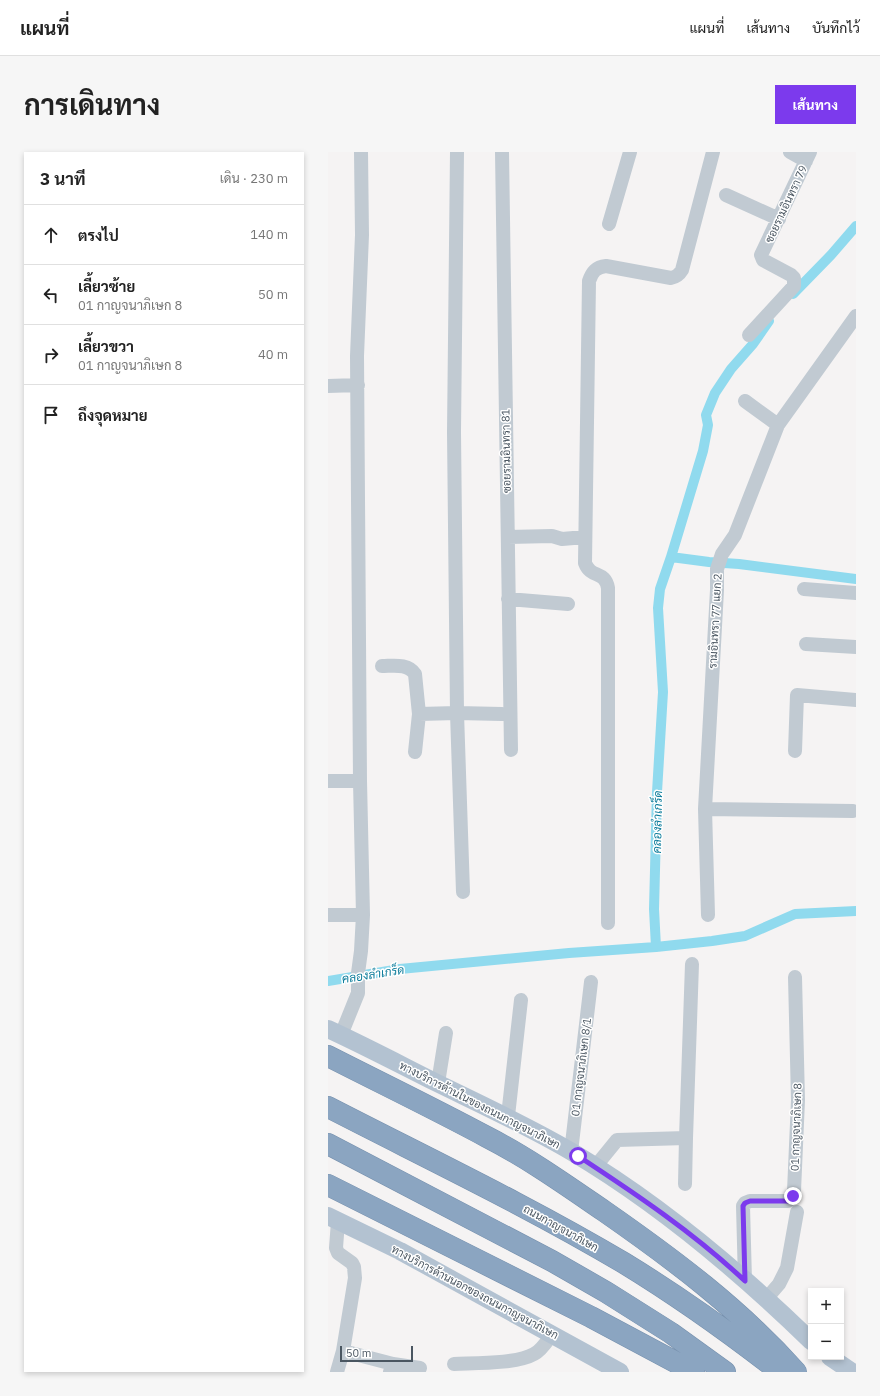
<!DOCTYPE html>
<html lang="th">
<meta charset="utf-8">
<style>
:root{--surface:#fff;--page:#f6f6f6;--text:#222;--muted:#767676;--line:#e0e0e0;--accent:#7c3aed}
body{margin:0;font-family:"IBM Plex Sans",Sarabun,sans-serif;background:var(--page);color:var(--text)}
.controls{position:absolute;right:12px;bottom:12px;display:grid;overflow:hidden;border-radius:0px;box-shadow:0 2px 6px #0003}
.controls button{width:36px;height:36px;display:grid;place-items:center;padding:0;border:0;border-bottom:1px solid var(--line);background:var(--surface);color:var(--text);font:20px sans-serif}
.scale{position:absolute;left:12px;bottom:10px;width:73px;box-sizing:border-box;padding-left:4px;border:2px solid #4a5661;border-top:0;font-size:11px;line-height:14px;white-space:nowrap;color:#4a5661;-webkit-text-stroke:3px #fff;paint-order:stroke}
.stop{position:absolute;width:12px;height:12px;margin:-9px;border:3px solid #7c3aed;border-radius:50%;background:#fff}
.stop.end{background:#7c3aed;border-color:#fff;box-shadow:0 1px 4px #0008}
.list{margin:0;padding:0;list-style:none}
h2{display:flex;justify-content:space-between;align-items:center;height:52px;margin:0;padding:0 16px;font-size:17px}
h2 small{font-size:13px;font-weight:400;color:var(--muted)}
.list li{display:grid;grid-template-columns:26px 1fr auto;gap:12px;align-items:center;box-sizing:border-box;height:60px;padding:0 16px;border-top:1px solid var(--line)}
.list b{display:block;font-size:15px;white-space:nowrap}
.list p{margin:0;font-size:13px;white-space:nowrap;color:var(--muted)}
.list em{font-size:13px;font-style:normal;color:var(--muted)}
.icon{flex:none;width:22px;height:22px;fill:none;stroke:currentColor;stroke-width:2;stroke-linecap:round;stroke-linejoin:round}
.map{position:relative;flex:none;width:528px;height:1220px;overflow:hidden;border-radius:0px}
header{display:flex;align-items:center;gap:24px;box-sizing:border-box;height:56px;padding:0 20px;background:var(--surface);border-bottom:1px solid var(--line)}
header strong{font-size:19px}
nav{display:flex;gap:22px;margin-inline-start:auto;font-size:14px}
.intro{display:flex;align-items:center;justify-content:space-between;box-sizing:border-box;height:96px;padding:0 24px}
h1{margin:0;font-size:28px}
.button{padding:10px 18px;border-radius:0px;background:var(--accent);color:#fff;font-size:14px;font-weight:700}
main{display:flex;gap:24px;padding:0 24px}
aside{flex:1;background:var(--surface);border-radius:0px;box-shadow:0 2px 6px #0003}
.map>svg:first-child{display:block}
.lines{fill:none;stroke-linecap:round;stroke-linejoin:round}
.canal{stroke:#90daee;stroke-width:10}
.highway-casing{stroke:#7690ad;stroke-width:22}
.minor{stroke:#c1cad2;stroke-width:14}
.major{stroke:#b3c2d1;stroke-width:18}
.highway{stroke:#8ba5c1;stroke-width:21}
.route{stroke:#7c3aed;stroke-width:5}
.labels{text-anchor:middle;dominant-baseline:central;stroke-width:3;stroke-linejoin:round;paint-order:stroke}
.street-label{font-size:11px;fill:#4a5661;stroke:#fff}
.water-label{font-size:12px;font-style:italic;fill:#0c7c9b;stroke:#fff}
</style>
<header>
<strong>แผนที่</strong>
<nav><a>แผนที่</a><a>เส้นทาง</a><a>บันทึกไว้</a></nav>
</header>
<div class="intro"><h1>การเดินทาง</h1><a class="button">เส้นทาง</a></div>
<main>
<aside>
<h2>3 นาที<small>เดิน · 230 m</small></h2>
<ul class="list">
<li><svg class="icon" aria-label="ahead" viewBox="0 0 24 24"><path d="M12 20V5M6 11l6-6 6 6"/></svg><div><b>ตรงไป</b></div><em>140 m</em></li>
<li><svg class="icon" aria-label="left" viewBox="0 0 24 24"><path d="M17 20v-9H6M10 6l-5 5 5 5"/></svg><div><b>เลี้ยวซ้าย</b><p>01 กาญจนาภิเษก 8</p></div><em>50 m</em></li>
<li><svg class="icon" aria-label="right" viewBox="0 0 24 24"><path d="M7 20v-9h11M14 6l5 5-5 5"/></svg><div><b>เลี้ยวขวา</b><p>01 กาญจนาภิเษก 8</p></div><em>40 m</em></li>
<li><svg class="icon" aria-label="arrive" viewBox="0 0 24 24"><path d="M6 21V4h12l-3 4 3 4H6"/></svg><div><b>ถึงจุดหมาย</b></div></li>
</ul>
</aside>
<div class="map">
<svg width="528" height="1220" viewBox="0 0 528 1220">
<rect width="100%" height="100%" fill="#f5f3f3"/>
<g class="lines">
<path class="canal" d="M465 142 503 103 528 74
M343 405 375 299 380 273 378 263 387 241 403 217 425 192 441 169
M328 795 384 789 417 784 467 762 528 759
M0 829 72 817 241 801 328 795 326 757 329 640 335 540 330 456 332 437 343 405 381 410 411 412 528 427"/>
<defs>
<path id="highway" d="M0 904C53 931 107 957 159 985 200 1006 238 1033 276 1059 345 1107 412 1157 468 1220
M0 955C99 1006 200 1054 296 1111 350 1144 402 1181 452 1220
M0 992 224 1109 278 1140 343 1181 397 1220
M0 1033 263 1165 366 1220"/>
</defs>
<use href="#highway" class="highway-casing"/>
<path class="minor" d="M129 0 126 280 129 561 135 740
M174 0 183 598
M462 0 478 9
M398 43 451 67
M281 72 302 0
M421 183 466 134V126L463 123 435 108 433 103 482 0
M0 234 30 233
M417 249 450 273
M180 385 224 384 234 387 257 385
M476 437 528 441
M180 447 240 452
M478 492 528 495
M54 514C65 514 80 511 87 522L91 562 87 600
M91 562 129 561 174 562
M467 599 469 543 528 548
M0 629H32
M377 657 525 659
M0 763H35
M380 763 377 657 389 438V417L394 402 407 383 450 273 528 164
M280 771V436C277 418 263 427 257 411L261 129C264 120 268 115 278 114L343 126C348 125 351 123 354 118L385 0
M13 883 30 841V821L33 799 35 763 32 629 29 204 34 83 33 0
M110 931 118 881
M180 964 193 848
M243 1000 263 830
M267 1015 289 988 358 986 364 812
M357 1032 358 986
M417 1129 415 1054 417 1051 422 1049H460L465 1044 466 1039 470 948 467 825
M439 1146 451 1132 459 1116 469 1060
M15 1199 65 1212 62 1220
M65 1212 92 1216
M126 1212C146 1211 189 1212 206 1202 214 1198 219 1189 224 1182
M9 1220 15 1199 27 1126 26 1115 24 1111 10 1101 8 1096 10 1069"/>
<path class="major" d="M0 877C37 894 73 913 109 931 154 953 200 974 244 1000 330 1051 411 1119 483 1189
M0 1064 72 1099 292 1220
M502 1205 524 1220"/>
<use href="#highway" class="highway"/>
</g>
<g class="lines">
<path class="route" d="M250 1004C308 1042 366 1081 417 1129L415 1054 417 1051 422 1049H460L465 1044"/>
</g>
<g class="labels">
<g class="street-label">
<text transform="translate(458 52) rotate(-65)">ซอยรามอินทรา 79</text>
<text transform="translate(178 299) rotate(-91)">ซอยรามอินทรา 81</text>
<text transform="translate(387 469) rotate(-87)">รามอินทรา 77 แยก 2</text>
<text transform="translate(253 915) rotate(-83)">01 กาญจนาภิเษก 8/1</text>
<text transform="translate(152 953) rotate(27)">ทางบริการด้านในของถนนกาญจนาภิเษก</text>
<text transform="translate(468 975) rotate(-88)">01 กาญจนาภิเษก 8</text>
<text transform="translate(233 1076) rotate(29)">ถนนกาญจนาภิเษก</text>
<text transform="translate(147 1140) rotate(28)">ทางบริการด้านนอกของถนนกาญจนาภิเษก</text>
</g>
<g class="water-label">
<text transform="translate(329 670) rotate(-89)">คลองลำเกร็ด</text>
<text transform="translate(45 822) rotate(-9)">คลองลำเกร็ด</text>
</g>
</g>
</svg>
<div class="controls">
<button>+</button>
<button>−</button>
</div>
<div class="scale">50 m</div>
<div class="stop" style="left:250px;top:1004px"></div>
<div class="stop end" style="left:465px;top:1044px"></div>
</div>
</main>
